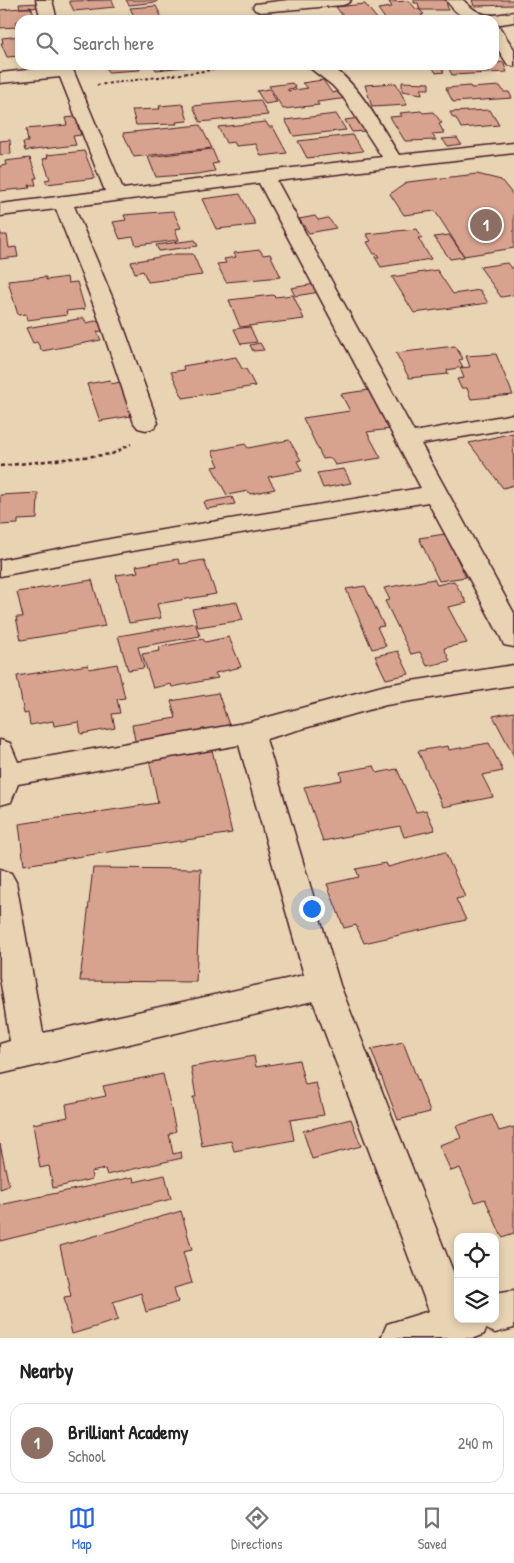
<!DOCTYPE html>
<style>
:root{--surface:#fff;--page:#f2f2f2;--text:#222;--muted:#767676;--line:#e0e0e0;--accent:#2563eb}
body{margin:0;font-family:"Patrick Hand",sans-serif;background:var(--page);color:var(--text)}
.controls{position:absolute;right:15px;bottom:15px;display:grid;overflow:hidden;border-radius:10px;box-shadow:0 2px 8px #0003}
.controls button{width:45px;height:45px;display:grid;place-items:center;padding:0;border:0;border-bottom:1px solid var(--line);background:var(--surface);color:var(--text);font:25px sans-serif}
.you{position:absolute;left:311px;top:908px;width:18px;height:18px;margin:-12px;border:4px solid #fff;border-radius:50%;background:#1a73e8;box-shadow:0 0 0 8px #1a73e833}
.badge{display:grid;place-items:center;width:32px;height:32px;border-radius:50%;background:var(--accent);color:#fff;font-size:16px;font-weight:700}
.pin{position:absolute;translate:-50% -50%;border:2px solid #fff;box-shadow:0 1px 5px #0006}
.list{margin:0;padding:0;list-style:none}
h2{display:flex;justify-content:space-between;align-items:center;height:65px;margin:0;padding:0 20px;font-size:21px}
h2 small{font-size:16px;font-weight:400;color:var(--muted)}
.list li{display:grid;grid-template-columns:32px 1fr auto;gap:15px;align-items:center;box-sizing:border-box;height:80px;margin:0 10px 10px;padding:0 10px;border:1px solid var(--line);border-radius:15px}
.list b{display:block;font-size:19px;white-space:nowrap}
.list p{margin:0;font-size:16px;white-space:nowrap;color:var(--muted)}
.list em{font-size:16px;font-style:normal;color:var(--muted)}
.icon{flex:none;width:28px;height:28px;fill:none;stroke:currentColor;stroke-width:2;stroke-linecap:round;stroke-linejoin:round}
.map{position:relative;flex:none;width:514px;height:1338px;overflow:hidden}
.search{position:absolute;background:var(--surface);box-shadow:0 2px 8px #0003;left:15px;right:15px;top:15px;height:55px;display:flex;align-items:center;gap:12px;box-sizing:border-box;padding:0 18px;border-radius:15px;color:var(--muted);font-size:19px}
.sheet{height:155px;background:var(--surface)}
nav{display:flex;justify-content:space-around;align-items:center;box-sizing:border-box;height:70px;border-top:1px solid var(--line);background:var(--surface);font-size:14px;color:var(--muted)}
nav a{display:grid;justify-items:center;gap:2px}
nav .on{color:var(--accent)}
.map>svg:first-child{display:block}
.building{fill:#d8a38e;stroke:#4a1f2b}
.lines{fill:none;stroke-linecap:round;stroke-linejoin:round}
.minor-casing{stroke:#4a1f2b;stroke-width:3}
.path-far1{stroke:#4a1f2b;stroke-width:2;stroke-dasharray:3 2.5;stroke-linecap:butt}
.path{stroke:#4a1f2b;stroke-width:2.5;stroke-dasharray:4 3;stroke-linecap:butt}
.minor{fill:#e8d3b2;fill-rule:evenodd}
</style>
<div class="map">
<svg width="514" height="1338" viewBox="0 0 514 1338">
<rect width="100%" height="100%" fill="#e8d3b2"/>
<filter id="ink" filterUnits="userSpaceOnUse"><feTurbulence type="fractalNoise" baseFrequency=".02" numOctaves="2"/><feDisplacementMap in="SourceGraphic" scale="10" xChannelSelector="R" yChannelSelector="G"/><feConvolveMatrix kernelMatrix="1 2 1 2 8 2 1 2 1" color-interpolation-filters="sRGB"/></filter>
<g filter="url(#ink)">
<path class="building" d="M112 0 115 7 74 11 69 1Z
M126 0H156L157 2 129 5Z
M414 0H446L448 10H420L418 3H414Z
M472 0H514V5L474 6Z
M409 1 415 8 420 10 424 14 421 15 424 19 386 20 378 9 392 7 389 2Z
M41 3 42 6 32 8H20L19 4Z
M365 4 378 20H346L336 7Z
M156 6 162 18 136 20 130 8Z
M31 7 34 15 23 16 24 20 16 22 17 27 0 28V10Z
M234 15 238 20H188Z
M20 36V56L7 57 1 43H3L2 38Z
M494 57 498 63 503 62 507 72 452 75 447 65H494Z
M105 65H139L140 70 108 72Z
M154 65H185L186 67 156 70Z
M431 65H443L440 66 444 72 436 73Z
M323 80 332 93 343 91 348 98 317 102 319 105 283 109 269 86 292 83 296 88 288 89V91L308 88 302 83Z
M402 82 429 83V89H421L422 94 402 91Z
M396 83 407 105 372 107 365 85Z
M470 86 471 88 500 86 504 92H509L512 98 453 102 446 88Z
M269 89 277 102 265 104 257 91Z
M260 100 268 115 200 122 193 106Z
M183 104 188 121 176 122 177 124 136 125 132 110 160 109 159 106Z
M490 110 499 125 461 128 456 118H453L450 112Z
M421 111 423 113 433 112 442 123 439 124 444 133 432 134 436 140 405 141 390 117 402 116 400 113Z
M336 114 346 130 294 136 285 120Z
M82 116 85 123 77 124 81 135 73 136 76 145 25 151 23 142H28L26 129 67 125 65 118Z
M359 118 366 131 352 132 345 120Z
M266 122 269 127H273L287 153 261 156 256 144 236 146 234 142 226 143 218 127Z
M200 125 212 148 134 157 123 133Z
M352 135 363 151 307 158 298 141Z
M457 138 461 144 448 146 442 139Z
M10 140 11 154 0 155V141Z
M212 149 218 163 212 164 215 171 197 174 156 177 148 157Z
M84 151 95 178 47 184 45 180 50 179 43 159 48 158 47 155Z
M30 158 37 178H34L36 185H29L30 188 0 191V166L6 165 5 161Z
M477 174 501 180 514 196V248L464 256 435 211 404 215 390 194 408 182Z
M240 194 256 225 216 229 202 199Z
M173 211 181 228 175 229 179 240 136 245 133 237 120 239 113 222 126 220 124 215Z
M315 216 318 220 328 218 336 228 309 233 299 219Z
M417 229 422 238H418L431 259 381 267 375 257H379L377 254H374L367 242 371 241 366 234Z
M0 231 1 235H7L9 248 16 247 18 257 0 259Z
M449 235 464 256V257L450 259 434 237Z
M195 240 198 246 159 251 156 245Z
M260 250 263 255 270 254 281 277 226 282 217 264 226 263 224 259 236 257 234 253Z
M176 254H193L202 275 148 282 143 271 135 273 131 262Z
M507 263 511 268H514V295L501 297 480 267Z
M437 270 453 294 480 290 488 303 414 313 392 277Z
M46 277V280L67 277 68 283 77 282 85 309 66 311 67 315 27 320 26 314 18 315 8 281Z
M315 284 320 292 295 296 291 288Z
M273 295 275 297 293 295 304 319 240 327 229 300Z
M84 318 86 323 100 320 105 330 97 332 101 340 42 351 37 342 33 343 26 328Z
M250 327 257 342 241 344 234 329Z
M260 343 264 350 253 351 250 345Z
M455 346 463 359 459 360 463 367 447 370 448 374 409 378 396 353Z
M496 354 513 395 471 399 467 388H461L457 379 464 378 460 368 470 367 466 356Z
M236 357 242 369H246L255 386 183 398 171 372 184 370 183 366Z
M110 380 111 384 125 381 137 415 100 421 87 384Z
M369 390 391 429 367 432 381 458 335 465 331 458 323 459 303 418 350 411 341 394Z
M513 433 514 485 503 488 469 443Z
M289 440 301 460 297 461 302 471 268 477 275 489 250 494 248 491 227 495 212 467 219 466 212 451 245 444 248 448Z
M344 469 351 483 323 488 317 473Z
M38 493 37 519 18 520V524L0 525V495Z
M232 497 235 504 207 509 204 502Z
M445 534 466 577 439 581 419 538Z
M178 559 180 564 204 560 216 594 157 604 161 618 129 623 116 575 138 572 136 566Z
M434 579 437 585 454 581 467 603 448 607 467 643 444 648 450 661 427 666 420 652 411 654 385 601 390 600 384 588Z
M92 580 105 626 21 640 16 617H23L17 592Z
M365 586 384 626 377 627 386 646 372 649 346 589Z
M237 602 243 620 198 627 192 609Z
M195 623 200 636 138 647 144 668 128 670 118 636Z
M229 637 241 667 215 673 218 678 172 687 171 684 153 688 142 654 160 651 159 647 203 639 205 642Z
M398 651 409 674 386 679 375 656Z
M117 664 125 698 117 699 120 713 112 714 115 728 81 734 79 722 54 726 53 721 30 725 28 713 24 714 17 676 88 665 89 669Z
M218 693 230 728 136 745 132 725 176 718 171 701Z
M514 712V756L493 716Z
M489 743 503 771 482 775 493 797 443 807 418 751 448 746 449 750Z
M212 750 232 833 24 865 19 824 158 803 149 759Z
M374 766 377 773 397 769 416 812 426 810 435 830 404 837 400 826 323 841 304 787 342 780 340 772Z
M445 852 465 897 456 899 466 920 364 943 356 925 344 928 327 884 359 877 356 869 386 863 388 867Z
M93 868 201 869 196 982 80 981Z
M403 1042 430 1112 398 1120 371 1049Z
M254 1056 256 1067 299 1060 305 1085 316 1083 324 1115 290 1120 294 1140 234 1151 231 1141 202 1146 193 1097H196L191 1067Z
M163 1074 176 1131 169 1134 173 1154 181 1152 182 1158 107 1175 105 1169 91 1172 92 1179 53 1188 49 1166 40 1168 33 1124 68 1117 66 1104 106 1096 103 1086Z
M492 1115 499 1131 514 1127V1233L502 1237 485 1199 475 1202 460 1168 451 1171 439 1145 461 1138 456 1126Z
M351 1119 361 1146 312 1159 303 1131Z
M0 1144 9 1186 0 1189Z
M165 1175 171 1199 0 1241V1205L133 1177 134 1182Z
M181 1211 192 1250 183 1252 192 1283 174 1288 178 1302 146 1312 141 1293 113 1302 118 1320 72 1334 64 1297 71 1296 60 1246Z"/>
<g class="lines">
<defs>
<path id="minor" d="M36 0H52L57 20H41Z
M288 0H351L348 3 343 5 261 12 255 10 253 7 255 4Z
M446 0H463C482 19 489 16 514 12V22L494 25V20C470 20 461 21 446 0Z
M494 26 500 28 514 49V66L508 65 494 43Z
M55 65H71L123 189 382 157 343 97 332 85 306 65C313 65 322 63 329 66 355 77 384 131 399 155L514 143V153L277 181 414 432 514 414V428L421 444 514 613V647L504 645 501 638 428 502 126 552 0 576V560L126 536 421 488 259 183 74 206 118 311 158 423 154 428 146 430 138 428 134 423 96 311 56 209 0 216V204L105 191 60 77 0 83V73L55 67Z
M514 665V685L386 705 266 739 340 985 458 1284V1319H495V1293L514 1290V1328L495 1333 486 1329 484 1334 474 1338H381L387 1324 429 1311 313 1001 0 1074V1044L10 1041 0 978V869L11 873 16 882 43 1033 304 975 239 745 18 784 11 802 0 805V740L10 743 18 762 250 722 386 685Z"/>
</defs>
<use href="#minor" class="minor-casing"/>
<path class="path-far1" d="M97 85 250 65"/>
<path class="path" d="M0 466 112 454 131 444"/>
<use href="#minor" class="minor"/>
</g>
</g>
</svg>
<div class="controls">
<button><svg class="icon" aria-label="locate" viewBox="0 0 24 24"><circle cx="12" cy="12" r="6"/><path d="M12 2v4M12 18v4M2 12h4M18 12h4"/></svg></button>
<button><svg class="icon" aria-label="layers" viewBox="0 0 24 24"><path d="M12 4l9 5-9 5-9-5zM3 14l9 5 9-5"/></svg></button>
</div>
<div class="you"></div>
<div class="pin badge" style="left:486px;top:225px;background:#8d6e63">1</div>
<div class="search"><svg class="icon" aria-label="search" viewBox="0 0 24 24"><circle cx="10" cy="10" r="6"/><path d="M15 15l6 6"/></svg>Search here</div>
</div>
<section class="sheet">
<h2>Nearby<small></small></h2>
<ul class="list">
<li><span class="badge" style="background:#8d6e63">1</span><div><b>Brilliant Academy</b><p>School</p></div><em>240 m</em></li>
</ul>
</section>
<nav>
<a class="on"><svg class="icon" aria-label="map" viewBox="0 0 24 24"><path d="M3 6l6-2 6 2 6-2v14l-6 2-6-2-6 2zM9 4v14M15 6v14"/></svg>Map</a>
<a><svg class="icon" aria-label="directions" viewBox="0 0 24 24"><path d="M12 3l9 9-9 9-9-9zM9 14v-3h6M13 9l2 2-2 2"/></svg>Directions</a>
<a><svg class="icon" aria-label="saved" viewBox="0 0 24 24"><path d="M7 4h10v16l-5-4-5 4z"/></svg>Saved</a>
</nav>
